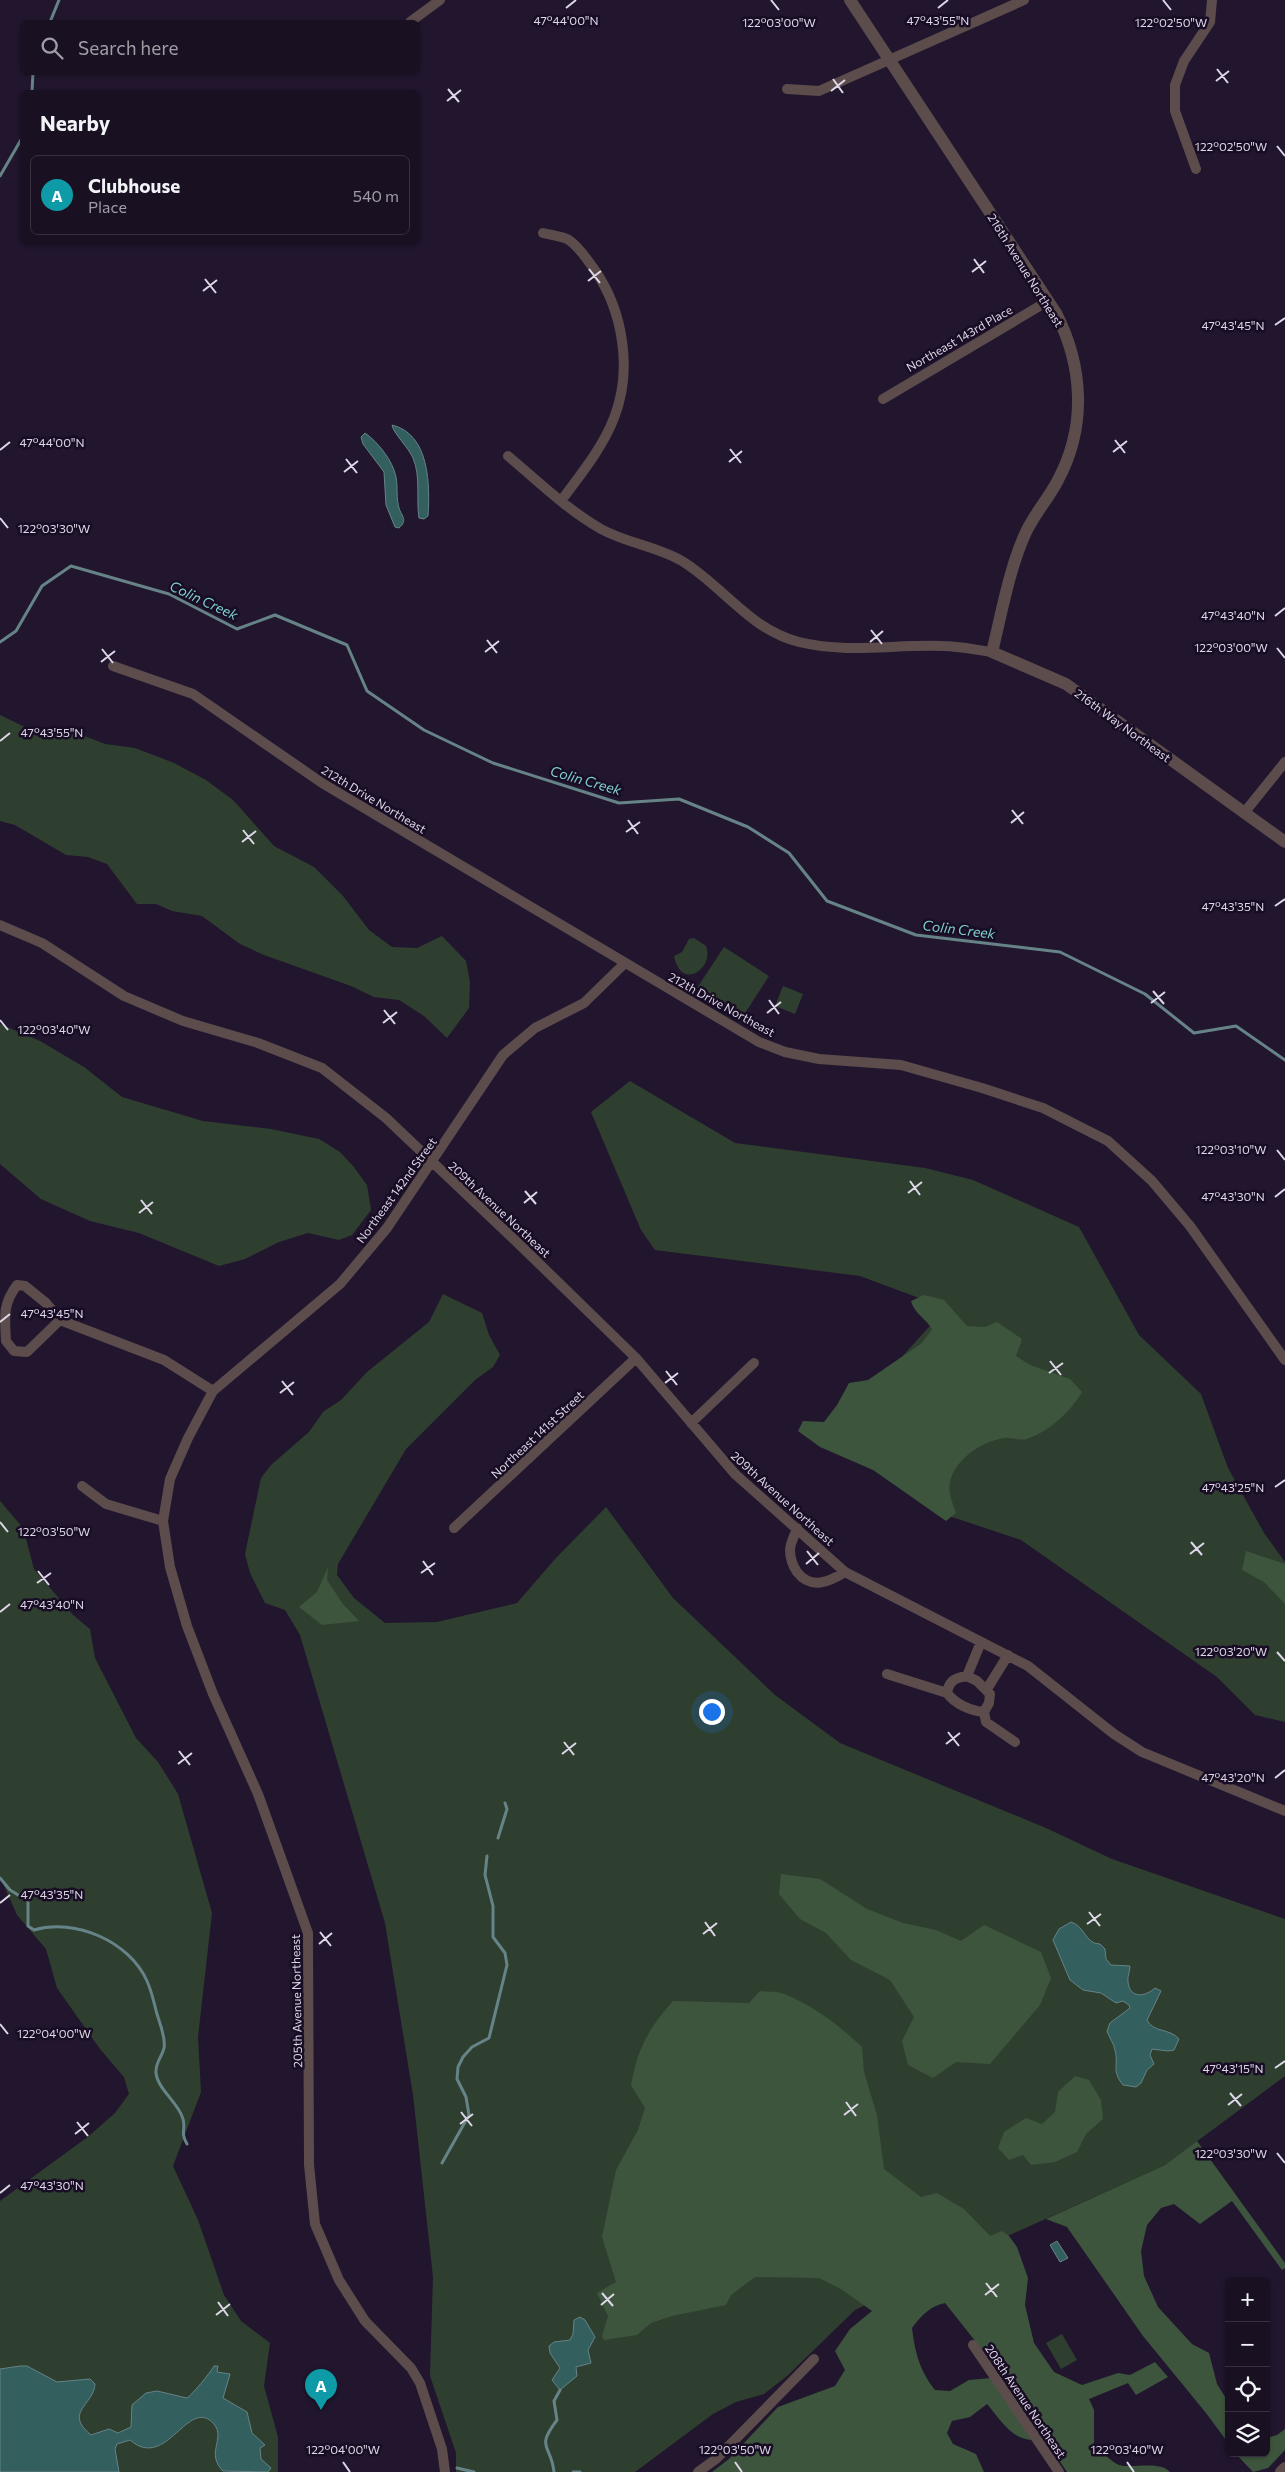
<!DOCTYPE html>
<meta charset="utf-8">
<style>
:root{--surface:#191022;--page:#22192a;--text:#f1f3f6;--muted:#9f9da5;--line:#373040;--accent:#2563eb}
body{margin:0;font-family:Commissioner,sans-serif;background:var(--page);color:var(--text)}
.controls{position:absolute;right:15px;bottom:15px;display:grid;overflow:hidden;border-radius:8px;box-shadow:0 1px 4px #0004}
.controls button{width:45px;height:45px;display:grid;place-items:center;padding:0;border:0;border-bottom:1px solid var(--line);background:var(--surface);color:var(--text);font:25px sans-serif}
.you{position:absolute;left:711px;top:1711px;width:18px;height:18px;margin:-12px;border:4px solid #fff;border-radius:50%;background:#1a73e8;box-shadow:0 0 0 8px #1a73e833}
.badge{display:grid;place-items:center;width:32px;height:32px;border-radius:50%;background:var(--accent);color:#fff;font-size:16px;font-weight:700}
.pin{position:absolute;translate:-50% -41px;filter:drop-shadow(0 1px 2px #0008)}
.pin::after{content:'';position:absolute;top:26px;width:18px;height:15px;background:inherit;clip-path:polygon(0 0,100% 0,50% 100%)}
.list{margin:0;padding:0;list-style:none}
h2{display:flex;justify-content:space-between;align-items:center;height:65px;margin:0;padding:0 20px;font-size:21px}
h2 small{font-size:16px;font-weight:400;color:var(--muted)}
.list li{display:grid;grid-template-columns:32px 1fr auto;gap:15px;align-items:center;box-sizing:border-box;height:80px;margin:0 10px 10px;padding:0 10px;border:1px solid var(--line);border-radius:8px}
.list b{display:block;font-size:19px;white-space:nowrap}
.list p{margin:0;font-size:16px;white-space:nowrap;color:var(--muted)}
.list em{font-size:16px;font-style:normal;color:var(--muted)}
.icon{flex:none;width:28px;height:28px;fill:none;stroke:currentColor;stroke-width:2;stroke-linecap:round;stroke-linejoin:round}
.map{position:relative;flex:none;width:1285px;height:2472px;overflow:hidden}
.search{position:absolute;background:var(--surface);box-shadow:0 1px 4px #0004;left:20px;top:20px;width:400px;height:55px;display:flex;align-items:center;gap:12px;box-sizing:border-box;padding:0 18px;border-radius:8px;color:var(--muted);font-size:19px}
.panel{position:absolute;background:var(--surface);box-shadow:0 1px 4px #0004;left:20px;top:90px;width:400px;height:155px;border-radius:8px}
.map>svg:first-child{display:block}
.green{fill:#2f3f2f}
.forest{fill:#3d553d}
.water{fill:#335f5f;stroke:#668388}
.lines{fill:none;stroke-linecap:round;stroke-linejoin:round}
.stream{stroke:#668388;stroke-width:3}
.minor{stroke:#5c4c4c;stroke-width:10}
.tertiary{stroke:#5c4c4c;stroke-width:12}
.ticks{fill:none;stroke:#ddd7e7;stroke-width:2}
.labels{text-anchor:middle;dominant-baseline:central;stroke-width:5;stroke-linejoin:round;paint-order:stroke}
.street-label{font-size:12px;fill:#ddd7e7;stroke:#180d24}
.water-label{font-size:14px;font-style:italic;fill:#7fcfd0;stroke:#180d24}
.ticks-label{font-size:12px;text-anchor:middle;fill:#ddd7e7;stroke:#180d24;stroke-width:5;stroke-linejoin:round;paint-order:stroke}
</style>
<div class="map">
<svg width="1285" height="2472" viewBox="0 0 1285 2472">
<rect width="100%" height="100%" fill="#21162e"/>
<path class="green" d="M0 715 27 728 69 730 105 744 135 748 174 763 206 780 233 800 274 846 314 867 343 896 369 930 392 947 417 948 442 936 466 961 470 982 469 1008 447 1038 424 1016 399 1000 374 997 351 986 264 955 240 944 202 916 172 911 156 904H137L107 864 88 857 66 855 15 825 0 821Z
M694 938 706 946C715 968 681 992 674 956L682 952 689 939Z
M724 947 769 976 742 1018 697 988Z
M783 986 803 994 795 1014 775 1006Z
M0 1024 40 1041 84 1067 122 1097 203 1121 271 1129 319 1139 340 1152 353 1166 367 1185 371 1210 352 1235 339 1240 308 1233 279 1242 245 1259 219 1266 139 1233 90 1221 41 1199 0 1164Z
M630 1081 735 1143 925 1168 973 1180 1079 1227 1139 1335 1201 1394 1228 1468 1264 1533 1285 1562V1722L1255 1715 1217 1677 1021 1540 949 1516 881 1380 946 1308 860 1276 655 1250 641 1230 591 1112Z
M443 1294 482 1313 489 1335 500 1355 493 1367 475 1380 406 1449 338 1564 337 1575 354 1598 385 1623 437 1622 517 1603 556 1558 606 1507 673 1598 775 1695 840 1743 1046 1828 1112 1859 1285 1919V2076L1165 2165 990 2244 855 2310 787 2376 764 2394 736 2402 713 2414 635 2472H456V2453L430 2376 433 2277 413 2095 385 1923 300 1635 285 1610 265 1603 250 1573 245 1554 261 1478 271 1465 309 1432 323 1412 341 1400 367 1372 429 1322Z
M0 1501 23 1528 34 1569 73 1615 90 1629 95 1658 136 1738 158 1762 178 1794 212 1913 198 2037 201 2092 173 2166 198 2220 224 2295 241 2321 270 2343 264 2386 278 2437V2472H0V2201L89 2136 115 2113 129 2094 124 2077 100 2049 57 1988 46 1949 17 1915 0 1877Z
M1062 2334 1077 2360 1061 2369 1046 2343Z"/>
<path class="forest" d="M924 1295 944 1300 967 1326 985 1327 997 1322 1022 1339 1016 1356 1030 1365 1070 1379 1082 1392C1070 1412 1050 1431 1027 1439 1020 1441 1011 1437 1004 1438 978 1442 945 1466 950 1494 951 1500 954 1507 956 1513L946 1521 873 1470 820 1447 798 1431 803 1421 824 1422 837 1405 849 1383 868 1380 922 1343 932 1329C926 1319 914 1313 911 1301Z
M1246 1551 1285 1564V1604L1264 1582 1242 1570Z
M328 1567 327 1580 343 1604 359 1621 322 1625 299 1607 317 1592Z
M781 1874 820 1879 867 1909 903 1923 936 1930 961 1941 984 1925 1041 1952 1051 1978 1040 2005 990 2064 956 2062 933 2078 908 2065 902 2041 914 2017 890 1980 851 1960 826 1933 800 1919 779 1894Z
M760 1991C768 1992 777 1991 784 1994 813 2005 840 2026 862 2047L864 2072 877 2115 884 2169 921 2197 937 2193 964 2209 990 2236 1002 2231 1009 2236 1017 2247 1028 2278 1025 2305 1034 2343 1054 2372 1082 2385 1118 2373 1130 2375 1155 2362 1168 2377 1136 2395 1128 2383 1089 2399 1094 2410V2445C1101 2450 1111 2462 1119 2465 1133 2469 1159 2460 1170 2472H1067L999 2371 945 2303C930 2306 921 2316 912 2328 915 2353 920 2371 935 2390L950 2391 969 2380 991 2378 1032 2440C1012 2440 999 2418 987 2404L970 2417 952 2421 947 2433 953 2444 976 2454 984 2472H712L729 2459 778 2407 835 2386 845 2370 835 2351 850 2329 872 2311 841 2289 819 2278 755 2277 731 2295 726 2305 672 2316 651 2323 637 2335 604 2340 602 2336 608 2316 597 2293 616 2282 602 2237 616 2170 638 2130 645 2108 631 2085C638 2048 648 2029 673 2001L749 2003Z
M1075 2076 1089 2080 1101 2100 1103 2119 1086 2134 1077 2152 1055 2162 1031 2165 1023 2155 1009 2160 998 2148 1004 2132 1026 2118 1042 2124 1055 2112 1058 2092Z
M1197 2141 1285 2263V2268L1282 2270 1232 2201 1200 2224 1174 2204 1161 2208 1147 2225 1141 2251 1144 2276 1158 2307 1192 2344 1209 2353 1217 2384 1229 2403V2444L1206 2413 1143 2336 1067 2227 1046 2219 1165 2165Z
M1285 2429V2450L1268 2468 1253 2472 1235 2453H1266V2438L1277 2435Z"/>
<path class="water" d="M392 425C430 434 430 486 428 516L424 519 419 518C416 499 421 477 413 458 409 448 393 433 392 425Z
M365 433C378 442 393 461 396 477 398 487 396 498 399 508 402 517 408 520 399 528L395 527 386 505 384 472 363 444 361 437Z
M1071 1922C1085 1926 1085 1944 1100 1944L1105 1949 1106 1959 1111 1965 1130 1966C1130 1972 1127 1976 1128 1982 1130 1999 1145 1997 1155 1988L1161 1991 1147 2020C1153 2033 1170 2028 1179 2039L1174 2050 1168 2051 1152 2049 1150 2055 1154 2064 1147 2070 1141 2083 1136 2087 1123 2085C1111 2070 1119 2066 1115 2050 1114 2044 1109 2037 1107 2031L1110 2023 1130 2008 1129 2005 1123 2001 1116 2003 1101 1993 1083 1990 1070 1980 1053 1940 1059 1929Z
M1057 2241 1068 2258 1060 2262 1050 2245Z
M580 2317 585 2320 595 2337 588 2350 591 2363 576 2367 577 2376 560 2390 552 2380 560 2368 550 2353 549 2346 554 2342 570 2340 573 2334 574 2320Z
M20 2366H27L57 2382 90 2379 95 2384C94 2405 63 2412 91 2435L109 2429 118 2433 131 2427 132 2405 146 2393 157 2391 187 2398C193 2394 210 2373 214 2366H218L217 2372 230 2374 223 2398 247 2412 252 2433 265 2445 260 2448 261 2459 271 2468 268 2472 223 2471C205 2453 226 2439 214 2424 188 2395 167 2472 130 2440L117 2444 115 2449 119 2472H0V2369Z"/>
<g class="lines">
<path class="stream" d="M50 22 59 0
M32 92 33 72
M0 176 22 138
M0 642 16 631 42 586 71 566 169 594 237 629 275 615 347 645 367 691 424 730 493 763 619 803 679 799 748 827 789 853 827 901 916 935 1060 952 1145 994 1194 1033 1236 1026 1285 1060
M498 1838 507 1809 505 1803
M0 1878 10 1890 28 1901V1926L34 1930C75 1918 129 1941 147 1981 152 1992 154 2003 157 2014 160 2024 166 2038 164 2048 162 2057 155 2063 156 2073 158 2090 179 2103 183 2119 186 2130 180 2132 187 2144
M442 2163 469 2115 466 2097 457 2079 458 2067 463 2057 472 2047 489 2038 507 1965 505 1953 493 1937V1906L485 1875 487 1856
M457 2468 474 2472
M554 2472C551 2444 535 2449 557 2420L554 2401 560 2390
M573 2472H580"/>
<path class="minor" d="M410 22 440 0
M787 89 819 91 1024 0
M1196 169 1175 111V85L1184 61 1210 22 1212 0
M543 233C551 235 562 236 569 240 580 248 586 258 594 269 623 310 633 370 614 418 602 449 580 475 561 501
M883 399 1048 301
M508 456C538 481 566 509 601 529 626 543 656 546 682 561 723 586 750 630 799 642 849 654 893 644 943 646 959 646 976 650 992 652
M113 666 193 694 322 783 759 1042 785 1052 819 1059 901 1065 982 1088 1043 1108 1108 1141 1152 1181 1190 1226 1285 1360
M1244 813 1285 762
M0 925 42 943 124 996 183 1021 258 1043 322 1068 386 1118 522 1247 636 1358 735 1474 845 1572 1028 1666 1114 1734 1142 1752 1285 1811
M60 1320 27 1352 14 1351 6 1341C5 1317 2 1305 17 1285L25 1286 46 1303 60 1320 164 1360 213 1391
M691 1423 754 1363
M82 1486 106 1504 163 1521
M454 1528 636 1358
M797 1528C795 1535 790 1543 790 1550 790 1558 793 1566 797 1572 811 1590 829 1582 845 1572
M887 1674 947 1693
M967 1676 977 1681 990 1694 989 1703 984 1712C971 1711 955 1704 947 1693 949 1681 954 1678 967 1676Z
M967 1676 981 1642
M987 1689 1008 1655
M984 1712 986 1722 1015 1742
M973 2345 1059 2472
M445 2472 442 2449 420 2383 411 2368 365 2321 339 2280 315 2224 309 2165 308 1933 258 1794 213 1694 187 1626 170 1567 163 1521 170 1479 188 1438 213 1391 340 1284 387 1228 503 1055 535 1028 584 1003 625 963
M698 2472 716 2459 814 2359"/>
<path class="tertiary" d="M850 0 1056 313C1083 366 1087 426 1058 480 1049 498 1035 513 1026 532 1009 569 1002 612 992 652L1066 684 1285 842
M1281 2472 1285 2468"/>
</g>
<path class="ticks" d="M771 0 779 10M1163 0 1171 10M566 8 576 0M938 8 948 0M1217 69 1228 83M833 79 843 93M1216 81 1229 71M448 89 459 102M831 91 845 80M447 101 461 90M1277 146 1285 156M974 259 984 273M589 269 600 283M972 272 986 261M205 279 216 293M588 281 601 271M203 291 217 280M1275 325 1285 318M1115 440 1125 453M730 449 741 463M0 450 10 442M1113 452 1127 441M346 459 357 473M729 462 742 451M344 472 358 461M0 518 8 528M1275 616 1285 608M871 630 882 644M487 640 497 653M870 642 883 631M1277 648 1285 658M102 649 113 663M485 652 499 641M101 662 115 651M0 741 10 733M1012 810 1023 824M628 820 638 834M1011 823 1024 812M243 830 254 844M626 832 640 822M242 842 256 831M1275 906 1285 899M1153 991 1164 1004M769 1000 779 1014M1151 1003 1165 992M384 1010 395 1024M767 1013 781 1002M0 1020 8 1030M383 1023 397 1012M1277 1150 1285 1160M910 1181 920 1195M525 1191 536 1204M908 1193 922 1182M1275 1197 1285 1189M141 1200 152 1214M524 1203 537 1192M139 1213 153 1202M0 1322 10 1314M1050 1361 1061 1375M666 1371 677 1385M1049 1373 1063 1363M282 1381 293 1395M665 1383 678 1373M280 1393 294 1382M1275 1487 1285 1480M0 1522 8 1532M1191 1542 1202 1555M807 1551 818 1565M1190 1554 1204 1543M423 1561 433 1575M806 1564 819 1553M38 1571 49 1585M421 1573 435 1563M37 1583 51 1573M0 1612 10 1604M1277 1652 1285 1661M948 1732 959 1746M564 1742 574 1755M946 1744 960 1733M179 1751 190 1765M562 1754 576 1743M178 1764 192 1753M1275 1778 1285 1770M0 1903 10 1895M1089 1912 1100 1926M705 1922 715 1936M1087 1924 1101 1914M320 1932 331 1946M703 1934 717 1923M319 1944 332 1933M0 2024 8 2034M1275 2068 1285 2061M1230 2093 1241 2106M846 2102 856 2116M1228 2105 1242 2094M461 2112 472 2126M844 2115 858 2104M77 2122 88 2136M460 2124 473 2114M75 2134 89 2123M1277 2153 1285 2163M0 2193 10 2185M986 2283 997 2297M602 2293 613 2306M985 2295 999 2284M218 2302 228 2316M601 2305 614 2294M216 2315 230 2304M343 2462 350 2472M735 2462 742 2472M1127 2462 1134 2472"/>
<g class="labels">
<g class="street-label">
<text transform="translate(1026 270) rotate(58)">216th Avenue Northeast</text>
<text transform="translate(959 338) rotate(-30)">Northeast 143rd Place</text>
<text transform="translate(1123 725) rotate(36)">216th Way Northeast</text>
<text transform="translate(374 799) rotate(31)">212th Drive Northeast</text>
<text transform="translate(722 1004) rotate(29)">212th Drive Northeast</text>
<text transform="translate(396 1190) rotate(-54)">Northeast 142nd Street</text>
<text transform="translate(500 1209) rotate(43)">209th Avenue Northeast</text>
<text transform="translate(537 1434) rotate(-43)">Northeast 141st Street</text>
<text transform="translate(783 1498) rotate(42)">209th Avenue Northeast</text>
<text transform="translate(296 2001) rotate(-91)">205th Avenue Northeast</text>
<text transform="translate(1026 2401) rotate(56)">208th Avenue Northeast</text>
</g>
<g class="water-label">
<text transform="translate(204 600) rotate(25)">Colin Creek</text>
<text transform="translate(586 780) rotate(16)">Colin Creek</text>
<text transform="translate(959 929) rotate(7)">Colin Creek</text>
</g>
</g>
<g class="ticks-label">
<text x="938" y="25">47°43'55"N</text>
<text x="566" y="25">47°44'00"N</text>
<text x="779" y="27">122°03'00"W</text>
<text x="1171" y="27">122°02'50"W</text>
<text x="1231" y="151">122°02'50"W</text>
<text x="1233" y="330">47°43'45"N</text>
<text x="52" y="447">47°44'00"N</text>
<text x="54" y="533">122°03'30"W</text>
<text x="1233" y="620">47°43'40"N</text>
<text x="1231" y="652">122°03'00"W</text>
<text x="52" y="737">47°43'55"N</text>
<text x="1233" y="911">47°43'35"N</text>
<text x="54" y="1034">122°03'40"W</text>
<text x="1231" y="1154">122°03'10"W</text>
<text x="1233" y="1201">47°43'30"N</text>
<text x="52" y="1318">47°43'45"N</text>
<text x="1233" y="1492">47°43'25"N</text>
<text x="54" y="1536">122°03'50"W</text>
<text x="52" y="1609">47°43'40"N</text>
<text x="1231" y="1656">122°03'20"W</text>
<text x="1233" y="1782">47°43'20"N</text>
<text x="52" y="1899">47°43'35"N</text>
<text x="54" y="2038">122°04'00"W</text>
<text x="1233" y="2073">47°43'15"N</text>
<text x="1231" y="2158">122°03'30"W</text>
<text x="52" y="2190">47°43'30"N</text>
<text x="343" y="2454">122°04'00"W</text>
<text x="735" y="2454">122°03'50"W</text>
<text x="1127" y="2454">122°03'40"W</text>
</g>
</svg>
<div class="controls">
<button>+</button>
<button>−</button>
<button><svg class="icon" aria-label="locate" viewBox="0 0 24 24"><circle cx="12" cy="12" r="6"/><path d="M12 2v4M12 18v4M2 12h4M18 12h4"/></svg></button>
<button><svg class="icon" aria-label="layers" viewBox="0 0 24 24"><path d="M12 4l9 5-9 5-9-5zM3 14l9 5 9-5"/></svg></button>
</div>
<div class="you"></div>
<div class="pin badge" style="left:321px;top:2410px;background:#0f9aa8">A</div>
<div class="search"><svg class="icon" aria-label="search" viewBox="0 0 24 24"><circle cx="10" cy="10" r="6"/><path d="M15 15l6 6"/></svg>Search here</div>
<section class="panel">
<h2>Nearby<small></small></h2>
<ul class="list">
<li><span class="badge" style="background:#0f9aa8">A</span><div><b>Clubhouse</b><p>Place</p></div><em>540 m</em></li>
</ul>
</section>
</div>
